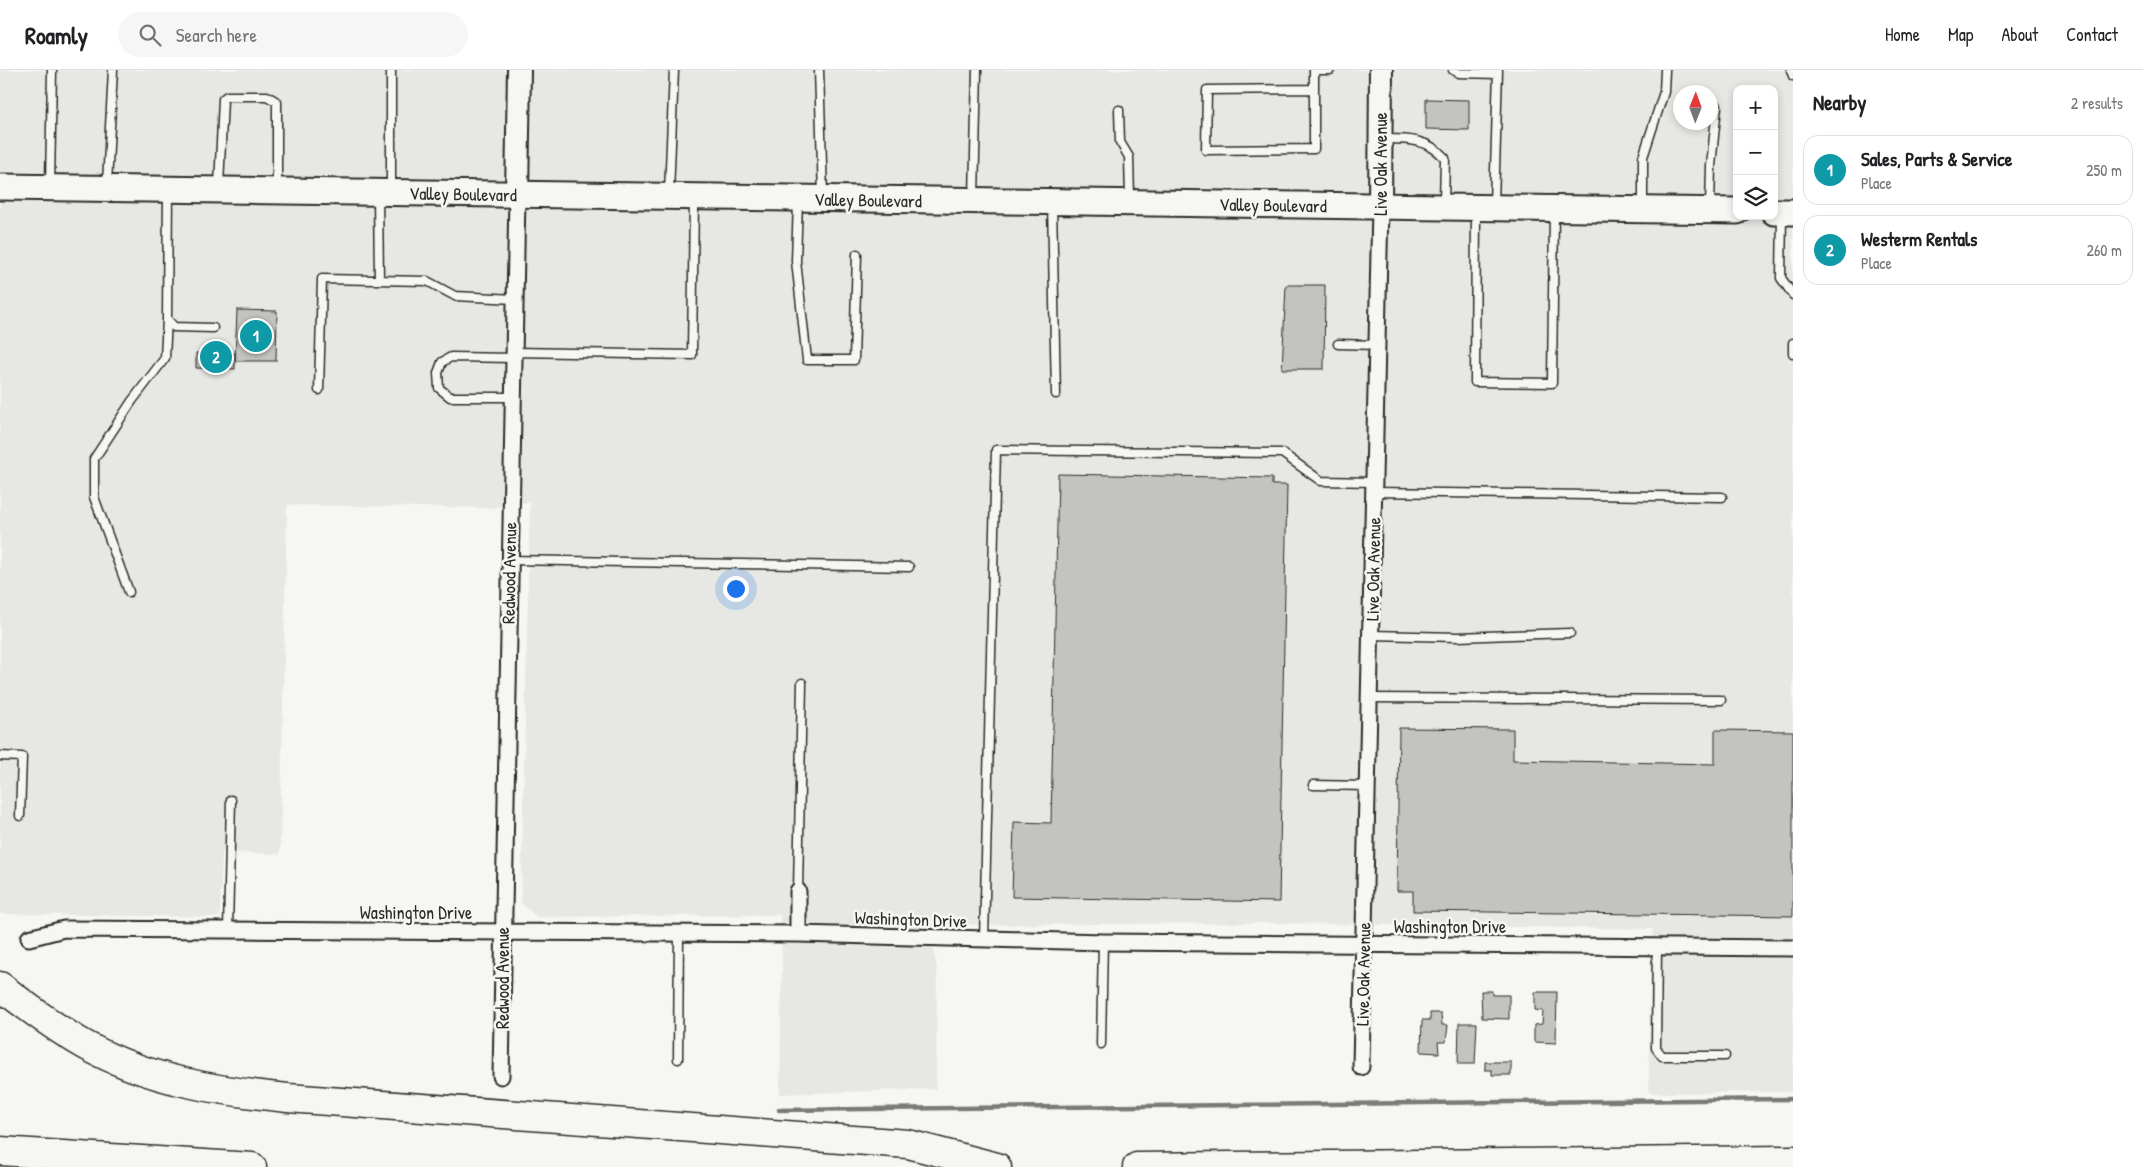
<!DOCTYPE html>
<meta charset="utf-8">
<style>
:root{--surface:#fff;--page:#f6f6f6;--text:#202124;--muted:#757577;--line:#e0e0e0;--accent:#c8321e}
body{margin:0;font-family:"Patrick Hand",sans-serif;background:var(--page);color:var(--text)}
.controls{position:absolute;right:15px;top:15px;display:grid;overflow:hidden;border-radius:10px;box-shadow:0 2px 8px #0003}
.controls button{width:45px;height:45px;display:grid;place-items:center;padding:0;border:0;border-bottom:1px solid var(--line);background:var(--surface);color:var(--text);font:25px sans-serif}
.compass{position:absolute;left:1673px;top:15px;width:45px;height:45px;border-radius:50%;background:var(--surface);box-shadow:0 2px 8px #0003;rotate:1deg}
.you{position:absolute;left:735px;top:518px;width:18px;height:18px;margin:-12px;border:4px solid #fff;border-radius:50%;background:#1a73e8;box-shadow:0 0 0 8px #1a73e833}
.badge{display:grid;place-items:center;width:32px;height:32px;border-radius:50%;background:var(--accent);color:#fff;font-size:16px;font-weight:700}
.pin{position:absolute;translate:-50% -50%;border:2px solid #fff;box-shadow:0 1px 5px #0006}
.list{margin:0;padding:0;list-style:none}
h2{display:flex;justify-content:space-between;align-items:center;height:65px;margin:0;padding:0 20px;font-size:21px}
h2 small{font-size:16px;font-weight:400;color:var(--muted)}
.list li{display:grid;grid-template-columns:32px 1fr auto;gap:15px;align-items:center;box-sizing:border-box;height:70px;margin:0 10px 10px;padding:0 10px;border:1px solid var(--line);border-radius:15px}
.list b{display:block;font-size:19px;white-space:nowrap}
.list p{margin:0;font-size:16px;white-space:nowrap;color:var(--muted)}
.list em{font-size:16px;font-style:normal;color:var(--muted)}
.icon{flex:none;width:28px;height:28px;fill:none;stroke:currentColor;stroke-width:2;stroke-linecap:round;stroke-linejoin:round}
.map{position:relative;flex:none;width:1793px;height:1097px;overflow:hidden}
header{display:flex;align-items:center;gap:30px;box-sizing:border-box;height:70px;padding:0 25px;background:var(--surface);border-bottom:1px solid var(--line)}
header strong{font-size:24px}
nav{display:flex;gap:28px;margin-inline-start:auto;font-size:18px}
.search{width:350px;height:45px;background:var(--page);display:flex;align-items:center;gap:12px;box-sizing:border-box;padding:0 18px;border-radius:28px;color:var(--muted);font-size:19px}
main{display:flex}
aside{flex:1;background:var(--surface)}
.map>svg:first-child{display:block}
.built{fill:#e7e7e3;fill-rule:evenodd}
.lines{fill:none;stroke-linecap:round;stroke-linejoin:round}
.stream{stroke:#7a7a78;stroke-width:4.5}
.building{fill:#c3c3c0;stroke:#2b2b2b}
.lane-casing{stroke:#2b2b2b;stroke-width:11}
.street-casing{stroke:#2b2b2b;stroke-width:19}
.secondary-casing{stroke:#2b2b2b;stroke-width:26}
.primary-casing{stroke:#2b2b2b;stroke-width:29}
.highway-casing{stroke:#2b2b2b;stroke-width:31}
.lane{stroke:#f6f6f2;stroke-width:8}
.street{stroke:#f6f6f2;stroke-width:15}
.secondary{stroke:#f6f6f2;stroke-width:22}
.primary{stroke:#f6f6f2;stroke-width:25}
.highway{stroke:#f6f6f2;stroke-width:28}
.labels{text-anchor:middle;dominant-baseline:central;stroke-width:5;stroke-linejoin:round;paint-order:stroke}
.street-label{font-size:18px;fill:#2b2b2b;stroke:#f6f6f2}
</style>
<header>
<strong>Roamly</strong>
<div class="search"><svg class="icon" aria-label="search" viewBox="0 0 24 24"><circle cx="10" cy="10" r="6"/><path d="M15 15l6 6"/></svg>Search here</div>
<nav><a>Home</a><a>Map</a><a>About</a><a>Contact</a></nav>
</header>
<main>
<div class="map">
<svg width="1793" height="1097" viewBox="0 0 1793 1097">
<rect width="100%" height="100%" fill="#f6f6f2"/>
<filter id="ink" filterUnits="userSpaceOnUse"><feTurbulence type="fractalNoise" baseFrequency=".02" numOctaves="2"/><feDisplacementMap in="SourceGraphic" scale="10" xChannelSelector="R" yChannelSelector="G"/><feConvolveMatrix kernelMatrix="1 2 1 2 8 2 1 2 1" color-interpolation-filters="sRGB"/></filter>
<g filter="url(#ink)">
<path class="built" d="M0 0H1793V1022L1649 1023 1650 903 1653 859 1262 853 928 855 937 898 936 1019 780 1024 782 885 780 845 537 847 521 833 530 432 489 438 287 435 280 784 222 782 220 847 0 844ZM1737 19H1774V146H1737ZM1680 22H1710V52H1680Z"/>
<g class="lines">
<path class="stream" d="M779 1040 1793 1029"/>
</g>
<path class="building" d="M1426 29 1469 30V60L1426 59Z
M1286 215H1325L1324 299H1282Z
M237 240 277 241 276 291H235Z
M196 283H235V299L196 298Z
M1058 404 1272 408V415H1287L1279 832 1012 827 1014 752 1051 753Z
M1399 658 1513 659V690L1715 694V660L1793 661V846L1413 841V821H1397Z
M1481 921H1492V925H1509V949L1482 948Z
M1535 922H1557L1556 973 1534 972V955L1542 954 1543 941 1535 940Z
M1430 943H1441L1442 955H1448L1446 972H1438L1439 983 1421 982 1422 950H1430Z
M1459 953H1477L1475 994H1458Z
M1485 992H1511V1005H1492V1000H1485Z"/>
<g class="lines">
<defs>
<path id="lane" d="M819 0 823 125
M1453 0 1459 3 1498 4
M1791 0 1793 6
M1314 19 1207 20 1206 80 1314 79V0H1330
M1119 40 1120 72 1129 87 1130 129
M1382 69C1407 69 1427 68 1445 88L1444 133
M107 114 113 0
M50 116 52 0
M219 116 223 29 227 26H267L277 32V117
M391 118V0
M168 121 167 249 174 257 213 258
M669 123 674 0
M378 124 379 210
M974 127 977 0
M798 131 796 191 807 290H854L857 184
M1052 134 1056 324
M1494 134 1498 0
M1710 136 1711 96 1717 36
M1643 137V87L1664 22 1665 0
M1476 140 1475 312 1552 313 1554 142
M1782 144 1781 208 1793 225
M1338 274 1377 275
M514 282 692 285 694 130
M1793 283V273
M319 320 322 209 427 211 455 226 515 229
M513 327H450L439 318 438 303 442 292 451 287 514 288
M1374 422 1722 427
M509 490 909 497
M129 522 94 427V389L132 331 165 288 167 249
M1371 565 1458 567 1570 563
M1370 628 1721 630
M0 686 22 687 20 746
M1313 715 1367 716
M798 821 802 613
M228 860 231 730
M984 870 996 380 1282 383 1321 411 1374 412
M1657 875 1656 978 1662 986H1725
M1101 974 1103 872
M678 989 679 863"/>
<path id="street" d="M798 864V821
M29 868 64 859 798 864 1103 872 1793 878
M1361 997 1380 137
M501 1006 517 125"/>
<path id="secondary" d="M517 125 519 0
M1380 137 1381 0"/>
<path id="primary" d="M0 117 1737 141
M1774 142H1793"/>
<path id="highway" d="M0 916C27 937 55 958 85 975 148 1010 217 1021 288 1028L908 1074 997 1097
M0 1081 252 1097
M1137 1097 1793 1090"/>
</defs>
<use href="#lane" class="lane-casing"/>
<use href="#street" class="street-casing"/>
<use href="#secondary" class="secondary-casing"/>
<use href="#primary" class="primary-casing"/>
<use href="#highway" class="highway-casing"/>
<use href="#lane" class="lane"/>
<use href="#street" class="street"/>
<use href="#secondary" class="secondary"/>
<use href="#primary" class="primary"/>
<use href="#highway" class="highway"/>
</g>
</g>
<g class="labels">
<g class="street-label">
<text transform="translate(1380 94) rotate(-90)">Live Oak Avenue</text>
<text transform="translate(463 124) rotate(1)">Valley Boulevard</text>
<text transform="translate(868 130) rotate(1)">Valley Boulevard</text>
<text transform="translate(1273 135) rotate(1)">Valley Boulevard</text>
<text transform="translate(1373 499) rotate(-89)">Live Oak Avenue</text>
<text transform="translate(509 503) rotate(-89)">Redwood Avenue</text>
<text x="416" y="842">Washington Drive</text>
<text transform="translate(911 849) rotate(2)">Washington Drive</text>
<text x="1450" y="856">Washington Drive</text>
<text transform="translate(1363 904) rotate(-89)">Live Oak Avenue</text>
<text transform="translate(502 908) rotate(-90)">Redwood Avenue</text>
</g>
</g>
</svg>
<div class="controls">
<button>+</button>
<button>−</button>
<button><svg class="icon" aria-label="layers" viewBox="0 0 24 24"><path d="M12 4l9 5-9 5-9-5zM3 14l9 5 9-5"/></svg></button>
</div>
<svg class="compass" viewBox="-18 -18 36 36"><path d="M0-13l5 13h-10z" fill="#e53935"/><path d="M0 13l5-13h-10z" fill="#757577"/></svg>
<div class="you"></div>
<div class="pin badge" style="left:256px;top:266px;background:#0f9aa8">1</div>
<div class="pin badge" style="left:216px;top:287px;background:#0f9aa8">2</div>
</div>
<aside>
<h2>Nearby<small>2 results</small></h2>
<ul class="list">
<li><span class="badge" style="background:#0f9aa8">1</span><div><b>Sales, Parts &amp; Service</b><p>Place</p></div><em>250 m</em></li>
<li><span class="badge" style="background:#0f9aa8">2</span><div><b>Westerm Rentals</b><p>Place</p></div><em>260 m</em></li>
</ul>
</aside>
</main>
